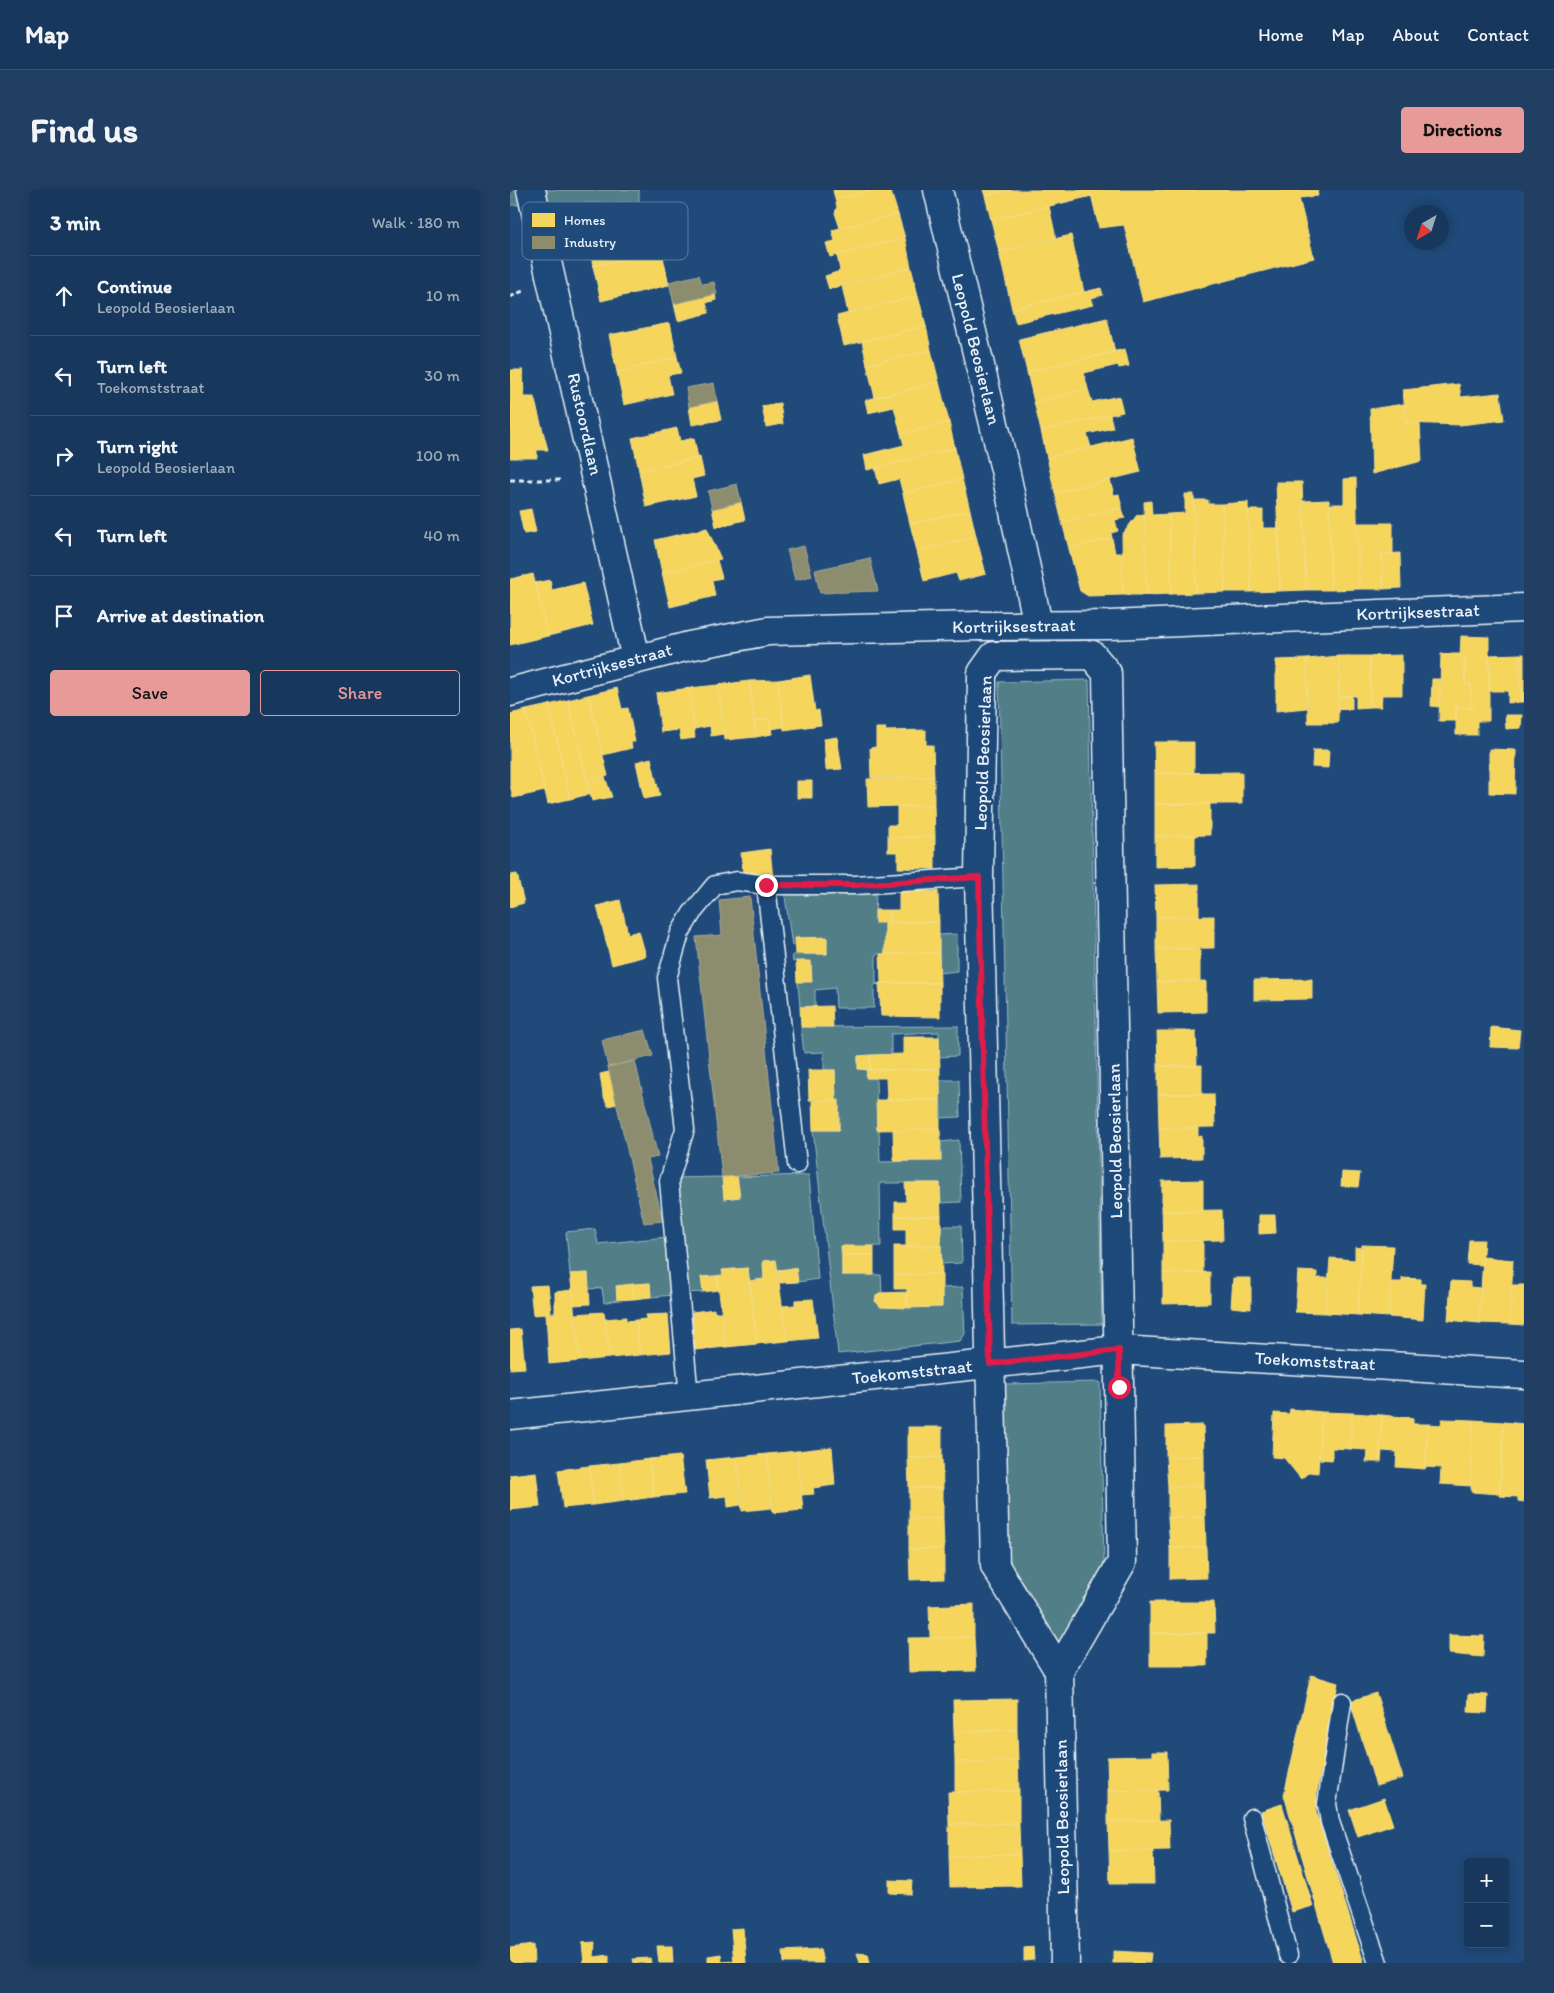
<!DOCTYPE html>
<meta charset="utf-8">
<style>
:root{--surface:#17385c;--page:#203f62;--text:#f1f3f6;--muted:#9eacbb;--line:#365272;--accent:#e69b98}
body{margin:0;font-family:Itim,sans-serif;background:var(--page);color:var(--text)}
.controls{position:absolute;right:15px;bottom:15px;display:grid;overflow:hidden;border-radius:5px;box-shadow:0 2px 12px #0003}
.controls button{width:45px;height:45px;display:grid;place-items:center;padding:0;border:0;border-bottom:1px solid var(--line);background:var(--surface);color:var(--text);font:25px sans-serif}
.compass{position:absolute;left:894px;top:15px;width:45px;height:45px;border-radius:50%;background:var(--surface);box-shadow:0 2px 12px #0003;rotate:219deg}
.stop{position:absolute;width:15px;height:15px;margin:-11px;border:4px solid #e11d48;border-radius:50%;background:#fff}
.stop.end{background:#e11d48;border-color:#fff;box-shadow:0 1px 5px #0008}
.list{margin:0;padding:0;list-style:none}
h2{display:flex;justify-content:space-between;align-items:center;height:65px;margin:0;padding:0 20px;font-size:21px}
h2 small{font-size:16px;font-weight:400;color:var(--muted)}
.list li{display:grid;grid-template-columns:32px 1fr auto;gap:15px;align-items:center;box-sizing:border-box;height:80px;padding:0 20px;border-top:1px solid var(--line)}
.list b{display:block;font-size:19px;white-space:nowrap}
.list p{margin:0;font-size:16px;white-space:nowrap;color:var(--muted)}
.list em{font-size:16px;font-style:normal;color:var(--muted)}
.actions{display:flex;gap:10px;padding:15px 20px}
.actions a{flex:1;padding:11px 0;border:1px solid var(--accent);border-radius:5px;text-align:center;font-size:18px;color:var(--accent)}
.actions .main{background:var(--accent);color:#111}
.icon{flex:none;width:28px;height:28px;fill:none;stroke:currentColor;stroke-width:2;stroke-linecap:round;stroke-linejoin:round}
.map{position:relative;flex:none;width:1014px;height:1773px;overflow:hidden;border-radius:5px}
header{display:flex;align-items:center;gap:30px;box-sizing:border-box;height:70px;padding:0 25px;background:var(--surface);border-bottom:1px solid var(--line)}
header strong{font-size:24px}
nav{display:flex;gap:28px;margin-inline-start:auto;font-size:18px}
.intro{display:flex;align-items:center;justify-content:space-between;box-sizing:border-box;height:120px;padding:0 30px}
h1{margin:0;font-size:35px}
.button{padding:12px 22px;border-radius:5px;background:var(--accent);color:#111;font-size:18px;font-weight:700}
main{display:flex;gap:30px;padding:0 30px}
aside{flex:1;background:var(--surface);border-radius:5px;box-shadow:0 2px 12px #0003}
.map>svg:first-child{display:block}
.green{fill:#517e87;stroke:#9cb8c0}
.homes{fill:#f6d55c;stroke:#f2dd8b}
.industry{fill:#8c8c6e;stroke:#a8aa97}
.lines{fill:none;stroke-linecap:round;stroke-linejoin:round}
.lane-casing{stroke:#e8f1f8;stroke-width:21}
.street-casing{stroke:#e8f1f8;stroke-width:31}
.secondary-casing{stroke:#e8f1f8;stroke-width:31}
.path{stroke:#e8f1f8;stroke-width:3;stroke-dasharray:5 4;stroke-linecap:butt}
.lane{stroke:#1f4a7a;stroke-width:18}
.street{stroke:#1f4a7a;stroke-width:28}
.secondary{stroke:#1f4a7a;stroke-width:28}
.route{stroke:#e11d48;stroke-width:6}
.labels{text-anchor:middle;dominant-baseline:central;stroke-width:5;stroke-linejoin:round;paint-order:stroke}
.street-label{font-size:18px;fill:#e8f1f8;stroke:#1f4a7a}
.key{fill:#1f4a7a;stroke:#5b7ca0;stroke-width:1}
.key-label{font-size:14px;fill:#e8f1f8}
</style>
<header>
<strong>Map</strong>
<nav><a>Home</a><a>Map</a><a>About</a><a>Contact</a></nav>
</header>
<div class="intro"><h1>Find us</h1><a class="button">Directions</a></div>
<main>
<aside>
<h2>3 min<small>Walk · 180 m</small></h2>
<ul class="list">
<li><svg class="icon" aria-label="ahead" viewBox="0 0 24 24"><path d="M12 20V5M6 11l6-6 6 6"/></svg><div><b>Continue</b><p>Leopold Beosierlaan</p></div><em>10 m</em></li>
<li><svg class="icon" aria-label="left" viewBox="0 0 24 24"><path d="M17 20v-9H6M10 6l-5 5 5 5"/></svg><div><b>Turn left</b><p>Toekomststraat</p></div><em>30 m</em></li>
<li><svg class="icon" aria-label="right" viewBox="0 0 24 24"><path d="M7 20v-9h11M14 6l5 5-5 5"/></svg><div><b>Turn right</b><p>Leopold Beosierlaan</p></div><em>100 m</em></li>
<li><svg class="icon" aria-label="left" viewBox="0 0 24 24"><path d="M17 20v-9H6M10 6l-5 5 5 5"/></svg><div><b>Turn left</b></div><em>40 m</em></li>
<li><svg class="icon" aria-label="arrive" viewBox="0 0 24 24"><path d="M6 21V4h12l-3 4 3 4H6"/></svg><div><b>Arrive at destination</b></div></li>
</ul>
<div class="actions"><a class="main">Save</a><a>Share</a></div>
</aside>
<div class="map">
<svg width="1014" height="1773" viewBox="0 0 1014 1773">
<rect width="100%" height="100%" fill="#1f4a7a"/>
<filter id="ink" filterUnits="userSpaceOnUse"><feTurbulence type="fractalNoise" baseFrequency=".02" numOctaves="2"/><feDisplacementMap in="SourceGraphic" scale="10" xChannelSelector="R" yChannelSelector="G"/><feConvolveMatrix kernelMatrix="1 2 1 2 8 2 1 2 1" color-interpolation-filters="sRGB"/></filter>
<g filter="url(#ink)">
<path class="green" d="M0 0H129V12L0 15Z
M579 490 592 1134 502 1135 489 492Z
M274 699H366L365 732H375V764H366V793L369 794 364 795V818H326L325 798 305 800V816L290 817 286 771 283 772 282 765 317 764V747L282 756Z
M447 744V781L429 783V745Z
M448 836V866L429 867V842L381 844V865L348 866V879L357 880V888H366L367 939 369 940 370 972 431 971V952L449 950 451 1012 431 1013 430 993H370L371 1056 331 1057 332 1085H371L372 1103 367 1105 365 1110 370 1117H432V1098L453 1097 455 1144 450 1151 328 1164 303 940H329V911H326L325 880H314V862L294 863 291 837Z
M430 890H449L450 927 431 928Z
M299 985 308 1089 288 1092 286 1078 268 1080 266 1070 253 1071 254 1089 239 1091 238 1078 213 1080V1085L191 1087 193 1102 176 1103 162 988 212 987 215 1009 229 1007 227 987Z
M431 1036H451L452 1073 431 1074Z
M85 1039 88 1054 157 1047 163 1105 141 1107 140 1093 107 1096V1110L94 1113 92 1098 79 1099 78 1083 60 1084 56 1042Z
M590 1192 594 1373 552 1452H547L501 1376 499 1366 495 1194Z"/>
<path class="homes" d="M323 0H365L325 9Z
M365 0 381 2 388 24 330 38 325 23 327 17 325 9Z
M473 0H499L475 6Z
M499 0H580L582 6 481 30 475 6Z
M580 0H807L808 6 789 8 804 68 633 112 614 35 589 38Z
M139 13 152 62 83 76 77 44 109 37 105 19Z
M539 16 546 48 489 62 481 30Z
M388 24 395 48 320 67 316 53 325 51 322 40Z
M561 45 574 102 502 119 489 62Z
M395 48 401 77 319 99 315 86 330 81 327 65Z
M152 62 159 95 91 111 83 76Z
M401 77 408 106 338 123 332 96Z
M591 98 593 105 581 108 583 115 506 133 502 119Z
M205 104 206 110 196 113 199 123 168 131 164 114Z
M408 106 416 136 334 156 327 126Z
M597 128 605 162 517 182 509 149Z
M160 133 167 167 107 182 99 145Z
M416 136 421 160 357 175 352 151Z
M615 159 619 176 609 178 608 175 574 183 578 199 524 212 517 182Z
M421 160 429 192 365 208 357 175Z
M167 167 171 183 158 185 162 204 114 215 107 182Z
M0 180H13L14 207H24L38 260H27V268H0Z
M429 192 439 232 391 244 384 217 358 223 355 210Z
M949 194 951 207 990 203 994 230 950 235 896 233 893 200Z
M578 199 582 212 609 206 613 222 531 241 524 212Z
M207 211 211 230 182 235 179 217Z
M270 213 273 234 256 237 252 216Z
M894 214 896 233 910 234 912 271 862 284 860 219Z
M600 225 603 238 577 244 581 257 537 268 531 241Z
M439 232 445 258 357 280 354 265 394 255 391 244Z
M167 238 170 251 184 248 188 268 129 281 122 248Z
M622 247 631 282 545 303 537 268Z
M445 258 452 289 393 304 389 289 369 294 365 278Z
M190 267 194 286 182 289 186 306 136 317 129 281Z
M846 288 849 399 821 400 819 314H834V289Z
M452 289 460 320 400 334 393 304Z
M600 289 604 305 609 304 612 318 552 332 545 303Z
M766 292H792L796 400 770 401Z
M675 304H684L686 403 662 404 659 324 675 323Z
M684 310H698V314H712L715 402 686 403Z
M819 310 821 400H796L793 311Z
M641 311 642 325 659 324 662 404 637 405 634 312Z
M231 312 235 330 206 337 202 319Z
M738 312 741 402H715L712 314Z
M612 318 615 328 605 330 608 341 601 343 602 348 559 359 552 332Z
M21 319 26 342 14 344 9 321Z
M460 320 466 346 407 361 400 334Z
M738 320H753V338H769L770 401 741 402Z
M634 324 637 405H613L612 345 627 325Z
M847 333H883V364H872L873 399H849Z
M197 338 211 369 152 383 145 350Z
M466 346 476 384 449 391 446 383 414 391 407 361Z
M602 348 605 363H612L613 405 578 406 570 401 559 359Z
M890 363 891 398 873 399 872 364Z
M207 370 212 388 202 390 205 406 160 417 152 383Z
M23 384 38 446 0 455V389Z
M40 390 42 400 73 393 83 435 38 446 25 393Z
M951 446 979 447V531H967V545H946V517L962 518 961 495 955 494V468L950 467Z
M931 464H951L950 467 955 468V494L961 495 962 518 946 517V531H929Z
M1010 464 1011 512 998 513V501H979V465Z
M1010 464H1014V512H1011Z
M892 465V505H872L871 517H860V466Z
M829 466H860V517L846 518V506H829Z
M829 466 828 533H798L797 469Z
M797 469V518L766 521V470Z
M300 485 305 521 309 520 311 535 274 540 268 490Z
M922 489H930L929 517 921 516Z
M268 490 274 537 261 539 260 529 244 531 239 491Z
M239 491 246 547 215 550 208 495Z
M208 495 214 544 201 546 200 536 184 539 179 498Z
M107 498 112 519 118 518 125 552H121L122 558 93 565 78 505Z
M179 498 185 548 171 550 169 540 151 542 146 503Z
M78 505 98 586 77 591 58 510Z
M829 506H842V519H828Z
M58 510 80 604 60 609 39 515Z
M39 515 60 609 38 614 16 520Z
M16 520 35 601 3 608 0 594V524Z
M995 525H1012L1011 538 996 539Z
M260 529 262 544 246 547 244 531Z
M366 538H376L375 541 416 540V555H423L424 587 361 588 360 558 366 557Z
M327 547 332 579 316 580 314 549Z
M644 552H684V583H645Z
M979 559 1006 560 1005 604 979 603Z
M803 560H819L818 578 802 577Z
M141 568 150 606 134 609 126 572Z
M732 582V614H645V583Z
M95 587 102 607 82 611 77 591Z
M424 587V615L358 617 357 589Z
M287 591H302V608H287Z
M645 614H700V645L645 646Z
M424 615 425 646 378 648V635H387V616Z
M685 645V676L645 677V646Z
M425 646V679L388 678V662H378V648Z
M260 659 263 689 234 690 231 663Z
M7 684 14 713 0 717V685Z
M689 694V726L646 727 645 695Z
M428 701 429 732 379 733V720H389V702Z
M110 710 118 744 129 741 136 766 102 775 87 716Z
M365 720H379V733H365Z
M704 726V758L646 759V727Z
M375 732H429V763L375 764Z
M317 747V764H286L285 748Z
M646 759H690V791L647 792Z
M429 763 430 793H371L370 764Z
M286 771H301L302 792H287Z
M802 789V809L744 810V790Z
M696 791V822L648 823 647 792Z
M369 793H430V827L371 826Z
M322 816 323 837H291L290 817Z
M981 837 1010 840 1008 858 980 857Z
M647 841H686L687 876H648Z
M393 847H429L430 879 360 880V865L393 864Z
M360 865V880L348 879V866Z
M692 875V904H648V876Z
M430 879V910H377L376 888H356L357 880Z
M298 880H325L326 911 299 910Z
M99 882 107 914 98 916 93 905 90 884Z
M648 904H704L705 937 649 938Z
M329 910V940H303L302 911Z
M366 910H430V939L367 940Z
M649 938H688V947L692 946V968L650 969Z
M430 939 431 971H384L383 940Z
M832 982 850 983 848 997 831 996Z
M227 985 230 1007 214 1009 212 987Z
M693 990V1021H652V991Z
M395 993H430L431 1026H385V1012H396Z
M712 1020 713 1050 653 1051 652 1021Z
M749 1025H765L766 1043 749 1044Z
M385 1026H431V1056H396V1039H385Z
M693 1050V1083H653V1051Z
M959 1050H974L972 1075 957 1074Z
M852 1055 883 1056 879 1127 848 1125Z
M331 1056H364V1065H332Z
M384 1056H431L432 1084 384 1085Z
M845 1057 852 1058 848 1125 816 1123 820 1068 845 1070Z
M332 1065H364V1085H332Z
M973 1067 1003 1070 1000 1134 969 1133Z
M266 1070 277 1151 247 1154 239 1091 254 1089 253 1071Z
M238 1078 247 1154 216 1157 207 1086 213 1085 212 1080Z
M286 1078 288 1092 270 1093 268 1080Z
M788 1081 807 1082V1088H818L816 1123 785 1122Z
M700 1082V1113L653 1114V1083Z
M78 1083 80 1114 64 1115 60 1084Z
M432 1084V1117L397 1118V1099H384V1085Z
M207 1086 209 1100 193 1102 191 1087Z
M723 1088H741V1119L721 1117Z
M892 1088 911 1089V1094H915L913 1130 879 1127 881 1092H892Z
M941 1091 960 1092V1097L971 1098 969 1133 938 1130Z
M140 1093 141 1107 124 1109 123 1094Z
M123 1094 124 1109 107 1110 106 1096Z
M38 1095 41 1123H45V1102L62 1100 70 1171 39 1174 36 1124 23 1125 20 1096Z
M1002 1095H1014V1135L1000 1134Z
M397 1102V1118L371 1117 365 1111 366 1106 369 1103Z
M303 1109 308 1148 277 1151 272 1116 285 1115V1110Z
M204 1119V1122H211L216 1157 185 1160 182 1122Z
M94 1122 100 1168 70 1171 65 1124Z
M158 1124 161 1162 130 1165 126 1130 136 1129V1125Z
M116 1127V1131L126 1130 130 1165 100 1168 95 1129Z
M11 1139 15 1178 0 1179V1140Z
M780 1219 812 1222 808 1283 799 1282 791 1289 774 1268 762 1267 764 1223 779 1224Z
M812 1222 842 1223 840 1259 822 1258V1270L809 1269Z
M842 1223 872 1225 869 1272H856L857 1260 840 1259Z
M872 1225 903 1228V1234H918L915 1279 886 1277 887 1262 872 1261 871 1272H869Z
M932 1229 963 1230 961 1296 930 1294 931 1278 915 1277 918 1234 931 1235Z
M963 1230 994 1232 990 1304 961 1302Z
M994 1232 1014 1234V1312L1008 1311V1307L989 1306Z
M693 1235 694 1266 656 1267V1236Z
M398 1237H432V1267L398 1268Z
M322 1257 325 1295 303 1298 304 1304 292 1305 287 1261Z
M287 1261 293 1320 263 1323 257 1264Z
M257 1264 262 1318 232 1321 227 1267Z
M170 1266 175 1304 144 1307 139 1269Z
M694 1266V1296L658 1297 656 1267Z
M227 1267 231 1315 218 1317 217 1306 200 1308 196 1270Z
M432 1267 433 1298H399L398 1268Z
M139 1269 144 1307 114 1311 109 1273Z
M109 1273 114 1311 83 1315 79 1276Z
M79 1276 83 1315 53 1318 48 1280Z
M26 1282 30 1317 0 1320V1285Z
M694 1296 695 1327 658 1328V1297Z
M399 1298H433V1328L399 1329Z
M695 1327 696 1357 660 1358 658 1328Z
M433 1328 434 1359H399V1329Z
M696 1357 697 1388 660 1389V1358Z
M399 1359H434V1389L400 1390Z
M640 1412H704L705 1443H640Z
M464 1414V1447L420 1448 419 1416Z
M640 1443H697V1476H640Z
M939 1445 974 1446 973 1467 939 1464Z
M464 1447 466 1481 399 1482 398 1448Z
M801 1485 828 1493 807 1601 806 1622 854 1773H823L774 1605Z
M866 1503 893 1588 866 1596 840 1511Z
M959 1504 978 1505 977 1523 958 1522Z
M507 1509V1540L444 1542 443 1510Z
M507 1540 508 1571 445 1572 444 1542Z
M642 1562H657L658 1600 598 1601 597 1567 642 1566Z
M508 1571 509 1601 445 1602V1572Z
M648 1600 649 1630 598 1631V1601Z
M509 1601V1633L439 1634 438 1602Z
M874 1608 883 1635 848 1647 839 1620Z
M772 1614 803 1716 782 1722 751 1621Z
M659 1630 660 1660 599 1661 598 1631Z
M509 1633 510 1664 439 1666V1634Z
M643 1660 644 1694H600L599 1661Z
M510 1664 511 1696 440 1697 439 1666Z
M379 1690 402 1691 401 1704 379 1703Z
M233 1738 236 1773H224L221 1739Z
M85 1752 84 1767 99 1765V1773H74L72 1753Z
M23 1755 24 1773H0V1758Z
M147 1756H162L163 1773H149Z
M523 1757 524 1770 514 1771V1758Z
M310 1759 313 1773H274L273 1761Z
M603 1761 641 1763 640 1773H603Z
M347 1763 358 1764 360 1773H350Z
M211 1764 212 1772 224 1771V1773H198V1766Z
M140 1768 141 1773H124L123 1769Z"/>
<path class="industry" d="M189 85 192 94 204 92 207 104 164 114 159 92Z
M204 193 207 211 179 217 176 198Z
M227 294 231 312 202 319 198 301Z
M294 356 302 386 285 390 277 360Z
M360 368 368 401 310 403 305 380Z
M240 707 269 983 212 987 186 747 212 745 209 710Z
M135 840 143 866 98 877 92 850Z
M125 871 148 967 138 969 153 1031 134 1033 98 877Z"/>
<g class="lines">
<defs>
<path id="lane" d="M256 695H345L469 687
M179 1207 159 991 175 939 157 788 170 743 182 723 205 695 227 691 256 695 287 974
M832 1512 817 1614 820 1632 868 1773
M742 1628 778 1765"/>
<path id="street" d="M21 0 126 469
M428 0 496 284 528 435
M469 436 599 435 1014 418
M0 1225 609 1160 1014 1184
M549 1481 612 1372 597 483 582 465 484 466 472 483 469 687 485 1376 549 1481 555 1773"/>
<path id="secondary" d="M0 502 179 456 258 441 469 436"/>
</defs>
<use href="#lane" class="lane-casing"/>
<use href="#street" class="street-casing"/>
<use href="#secondary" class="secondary-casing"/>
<path class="path" d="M0 107 13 101
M0 290H54"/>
<use href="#lane" class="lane"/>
<use href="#street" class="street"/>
<use href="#secondary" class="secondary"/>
</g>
</g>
<g class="lines" filter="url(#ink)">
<path class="route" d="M256 695H345L469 687 480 1174 609 1160V1197"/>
</g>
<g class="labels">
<g class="street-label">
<text transform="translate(466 159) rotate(76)">Leopold Beosierlaan</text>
<text transform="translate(75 234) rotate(77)">Rustoordlaan</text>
<text transform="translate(908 422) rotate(-2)">Kortrijksestraat</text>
<text transform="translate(504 436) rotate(-1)">Kortrijksestraat</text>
<text transform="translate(102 475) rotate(-15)">Kortrijksestraat</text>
<text transform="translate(473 563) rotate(-88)">Leopold Beosierlaan</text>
<text transform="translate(605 951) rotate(-91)">Leopold Beosierlaan</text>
<text transform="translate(805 1171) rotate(3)">Toekomststraat</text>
<text transform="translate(402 1182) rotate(-6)">Toekomststraat</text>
<text transform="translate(552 1627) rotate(-91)">Leopold Beosierlaan</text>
</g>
</g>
<rect x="12" y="12" width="166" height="58" rx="8" class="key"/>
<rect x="22" y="23" width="23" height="14" fill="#f6d55c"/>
<rect x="22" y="46" width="23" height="13" fill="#8c8c6e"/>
<g class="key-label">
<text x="54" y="35">Homes</text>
<text x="54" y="57">Industry</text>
</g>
</svg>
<div class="controls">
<button>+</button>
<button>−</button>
</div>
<svg class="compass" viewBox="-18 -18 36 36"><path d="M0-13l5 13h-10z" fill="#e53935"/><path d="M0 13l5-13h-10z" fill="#9eacbb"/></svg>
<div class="stop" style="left:609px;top:1197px"></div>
<div class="stop end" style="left:256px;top:695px"></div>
</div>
</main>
